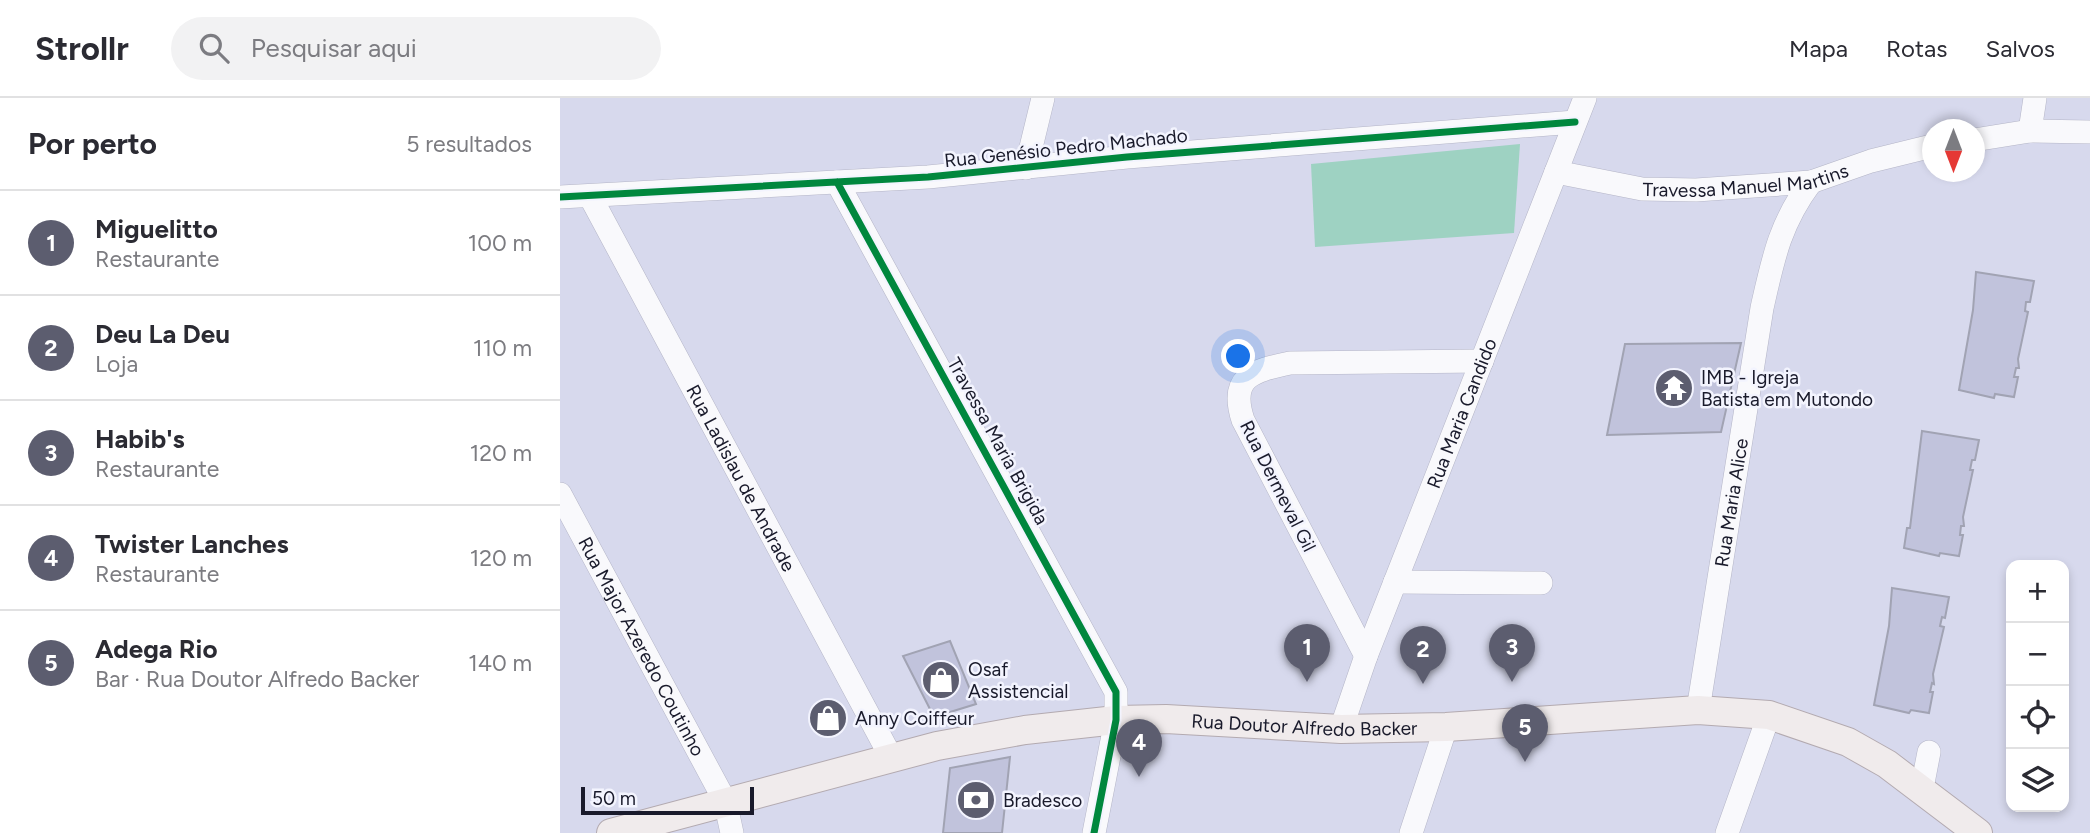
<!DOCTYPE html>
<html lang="pt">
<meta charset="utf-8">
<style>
:root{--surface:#fff;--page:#f2f2f3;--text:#2b2b33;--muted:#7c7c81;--line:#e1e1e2;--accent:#5c5d6f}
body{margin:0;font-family:Figtree,sans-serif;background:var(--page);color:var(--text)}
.controls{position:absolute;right:21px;bottom:21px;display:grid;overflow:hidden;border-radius:14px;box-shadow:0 4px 10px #0003}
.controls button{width:63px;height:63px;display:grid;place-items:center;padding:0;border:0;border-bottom:2px solid var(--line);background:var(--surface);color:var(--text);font:35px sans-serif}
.compass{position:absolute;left:1362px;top:21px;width:63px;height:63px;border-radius:50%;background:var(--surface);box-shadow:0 4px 10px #0003;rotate:180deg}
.scale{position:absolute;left:21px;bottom:18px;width:173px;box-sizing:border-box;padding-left:7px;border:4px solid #191a2b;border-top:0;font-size:19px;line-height:24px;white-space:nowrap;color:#191a2b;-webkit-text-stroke:5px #f3f4fe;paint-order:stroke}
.you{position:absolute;left:679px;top:259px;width:24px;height:24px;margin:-18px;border:5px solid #fff;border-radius:50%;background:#1a73e8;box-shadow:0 0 0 10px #1a73e833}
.badge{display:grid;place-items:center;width:46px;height:46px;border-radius:50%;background:var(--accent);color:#fff;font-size:23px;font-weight:700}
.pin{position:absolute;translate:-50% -58px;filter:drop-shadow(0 2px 4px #0008)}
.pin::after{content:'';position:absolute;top:37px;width:24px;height:21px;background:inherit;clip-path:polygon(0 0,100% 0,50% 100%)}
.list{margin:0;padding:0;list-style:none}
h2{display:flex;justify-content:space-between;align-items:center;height:91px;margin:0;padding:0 28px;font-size:30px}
h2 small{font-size:23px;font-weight:400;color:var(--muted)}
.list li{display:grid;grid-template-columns:46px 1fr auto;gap:21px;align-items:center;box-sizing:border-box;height:105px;padding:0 28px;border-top:2px solid var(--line)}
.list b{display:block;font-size:26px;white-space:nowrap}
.list p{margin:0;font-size:23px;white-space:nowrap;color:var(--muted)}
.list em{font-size:23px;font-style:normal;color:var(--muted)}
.icon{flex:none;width:38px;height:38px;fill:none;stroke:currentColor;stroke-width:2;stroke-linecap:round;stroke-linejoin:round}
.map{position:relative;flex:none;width:1530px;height:735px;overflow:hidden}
header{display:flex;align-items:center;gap:42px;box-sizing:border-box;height:98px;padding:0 35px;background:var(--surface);border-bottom:2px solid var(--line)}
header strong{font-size:33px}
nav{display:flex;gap:38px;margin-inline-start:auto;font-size:24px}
.search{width:490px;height:63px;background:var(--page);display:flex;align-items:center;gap:18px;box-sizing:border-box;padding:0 24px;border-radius:38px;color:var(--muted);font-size:26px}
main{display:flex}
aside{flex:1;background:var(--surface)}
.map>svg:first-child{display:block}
.green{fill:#9ed2c2}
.building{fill:#c1c3dc;stroke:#a1a3b3;stroke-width:2}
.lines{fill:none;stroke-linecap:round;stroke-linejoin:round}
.minor-casing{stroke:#b4b5c7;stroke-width:24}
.major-casing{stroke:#b3aab0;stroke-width:30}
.minor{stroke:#f9f9fc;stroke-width:23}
.major{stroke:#f0ebec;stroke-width:28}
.cycleway-casing{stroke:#f3f4fe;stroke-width:11}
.cycleway{stroke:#00873e;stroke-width:7}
.labels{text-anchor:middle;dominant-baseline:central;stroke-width:5;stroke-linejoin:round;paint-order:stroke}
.street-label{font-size:19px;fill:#191a2b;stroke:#f3f4fe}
.poi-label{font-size:19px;fill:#191a2b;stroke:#f3f4fe;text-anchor:start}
</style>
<header>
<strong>Strollr</strong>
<div class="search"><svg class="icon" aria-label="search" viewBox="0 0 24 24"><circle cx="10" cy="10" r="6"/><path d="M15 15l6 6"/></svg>Pesquisar aqui</div>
<nav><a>Mapa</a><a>Rotas</a><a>Salvos</a></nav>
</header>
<main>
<aside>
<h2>Por perto<small>5 resultados</small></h2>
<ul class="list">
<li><span class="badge">1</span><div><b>Miguelitto</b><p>Restaurante</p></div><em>100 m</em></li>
<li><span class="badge">2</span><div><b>Deu La Deu</b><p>Loja</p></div><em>110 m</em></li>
<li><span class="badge">3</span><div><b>Habib's</b><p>Restaurante</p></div><em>120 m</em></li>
<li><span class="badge">4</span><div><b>Twister Lanches</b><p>Restaurante</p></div><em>120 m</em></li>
<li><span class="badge">5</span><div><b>Adega Rio</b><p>Bar · Rua Doutor Alfredo Backer</p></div><em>140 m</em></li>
</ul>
</aside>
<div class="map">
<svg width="1530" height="735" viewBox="0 0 1530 735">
<rect width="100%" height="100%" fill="#d7d9ed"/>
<path class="green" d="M960 46 954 135 755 149 751 66Z"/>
<path class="building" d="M1416 174 1474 183 1470 204H1466L1465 213 1468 214 1458 261 1459 270H1456L1454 279H1458L1454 299 1435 296 1434 300 1399 292 1413 212Z
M1181 245 1161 334 1047 337 1065 246Z
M1362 333 1419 342 1415 362H1412L1410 372H1413L1403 419 1404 428H1401L1400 437H1403L1399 458 1380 455 1379 458 1344 450 1347 430H1350Z
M1332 490 1389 499 1385 520 1382 519 1380 528 1384 529 1373 576 1374 586 1372 585 1370 594H1373L1369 615 1351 612 1349 615 1314 607 1329 528Z
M390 543 416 606 374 619 343 558Z
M450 659 442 735H383L390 670Z"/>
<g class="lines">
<defs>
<g id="minor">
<path d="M1470 33 1475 0"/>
<path d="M1414 42 1470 33 1530 34"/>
<path d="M466 70 483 0"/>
<path id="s1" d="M996 74 1082 91 1136 92 1251 84 1311 63 1372 48"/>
<path d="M277 84 556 594V622L534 735"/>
<path id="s2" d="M30 98 332 661"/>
<path d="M0 99 368 79 567 59 1015 24"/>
<path id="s3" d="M0 396 165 703 172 735"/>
<path d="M835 484 981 485"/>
<path d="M806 558 683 322C669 279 692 273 730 265L922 263"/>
<path id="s4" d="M1138 612 1202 210C1213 161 1220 125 1251 84"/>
<path id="s5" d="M781 631 806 558 1025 0"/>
<path d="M1362 690 1369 654"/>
<path d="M851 735 886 629"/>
<path d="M1167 735 1209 617"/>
</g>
<g id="major">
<path id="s6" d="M51 735 377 648 465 632 556 622 606 621 781 631 886 629 1138 612 1209 617 1288 644 1327 666 1418 735"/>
</g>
</defs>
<use href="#minor" class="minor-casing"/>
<use href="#major" class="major-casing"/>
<use href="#minor" class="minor"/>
<use href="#major" class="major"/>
<defs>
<path id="cycleway" d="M277 84 556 594V622L534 735
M0 99 368 79 567 59 1015 24"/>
</defs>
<use href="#cycleway" class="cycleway-casing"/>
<use href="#cycleway" class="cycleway"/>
</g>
<defs>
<symbol id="temple-disc" viewBox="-11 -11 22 22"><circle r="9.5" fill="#5c5d6f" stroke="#f3f4fe"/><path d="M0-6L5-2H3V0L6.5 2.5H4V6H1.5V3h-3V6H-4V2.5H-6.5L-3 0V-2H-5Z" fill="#fff"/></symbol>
<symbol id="shop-disc" viewBox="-11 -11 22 22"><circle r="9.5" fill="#5c5d6f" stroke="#f3f4fe"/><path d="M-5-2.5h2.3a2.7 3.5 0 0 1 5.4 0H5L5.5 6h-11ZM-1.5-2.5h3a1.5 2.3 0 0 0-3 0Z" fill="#fff"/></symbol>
<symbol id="bank-disc" viewBox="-11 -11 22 22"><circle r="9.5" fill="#5c5d6f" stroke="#f3f4fe"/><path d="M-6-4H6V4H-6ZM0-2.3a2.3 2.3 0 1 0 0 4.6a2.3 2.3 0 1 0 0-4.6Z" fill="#fff"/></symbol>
</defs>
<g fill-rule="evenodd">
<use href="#temple-disc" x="1092" y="268" width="44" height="44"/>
<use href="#shop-disc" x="359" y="560" width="44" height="44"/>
<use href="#shop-disc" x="246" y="598" width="44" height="44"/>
<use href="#bank-disc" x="394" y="680" width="44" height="44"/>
</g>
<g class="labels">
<g class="street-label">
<text transform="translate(506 50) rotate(-6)">Rua Genésio Pedro Machado</text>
<text stroke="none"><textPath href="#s1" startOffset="192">Travessa Manuel Martins</textPath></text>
<text stroke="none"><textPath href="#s5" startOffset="338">Rua Maria Candido</textPath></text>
<text transform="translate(438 343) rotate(61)">Travessa Maria Brigida</text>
<text stroke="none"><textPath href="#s2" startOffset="320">Rua Ladislau de Andrade</textPath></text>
<text transform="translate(718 388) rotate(63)">Rua Dermeval Gil</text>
<text stroke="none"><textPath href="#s4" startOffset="210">Rua Maria Alice</textPath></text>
<text stroke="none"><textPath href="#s3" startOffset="173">Rua Major Azeredo Coutinho</textPath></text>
<text stroke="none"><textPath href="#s6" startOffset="707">Rua Doutor Alfredo Backer</textPath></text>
</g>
<g class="poi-label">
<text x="1141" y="279">IMB - Igreja<tspan x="1141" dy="22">Batista em Mutondo</tspan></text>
<text x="408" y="571">Osaf<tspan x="408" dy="22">Assistencial</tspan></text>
<text x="295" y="620">Anny Coiffeur</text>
<text x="443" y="702">Bradesco</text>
</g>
</g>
</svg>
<div class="controls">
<button>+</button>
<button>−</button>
<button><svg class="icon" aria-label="locate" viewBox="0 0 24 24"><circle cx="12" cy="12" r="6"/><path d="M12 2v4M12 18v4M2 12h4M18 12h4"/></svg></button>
<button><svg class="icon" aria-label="layers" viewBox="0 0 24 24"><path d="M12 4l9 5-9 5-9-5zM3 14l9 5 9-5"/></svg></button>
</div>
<svg class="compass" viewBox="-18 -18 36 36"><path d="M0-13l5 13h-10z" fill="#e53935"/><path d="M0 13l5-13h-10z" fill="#7c7c81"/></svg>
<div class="scale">50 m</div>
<div class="you"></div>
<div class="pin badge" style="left:747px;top:584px">1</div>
<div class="pin badge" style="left:863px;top:586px">2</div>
<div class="pin badge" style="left:952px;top:584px">3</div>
<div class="pin badge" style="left:579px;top:679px">4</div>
<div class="pin badge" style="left:965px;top:664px">5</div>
</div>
</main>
